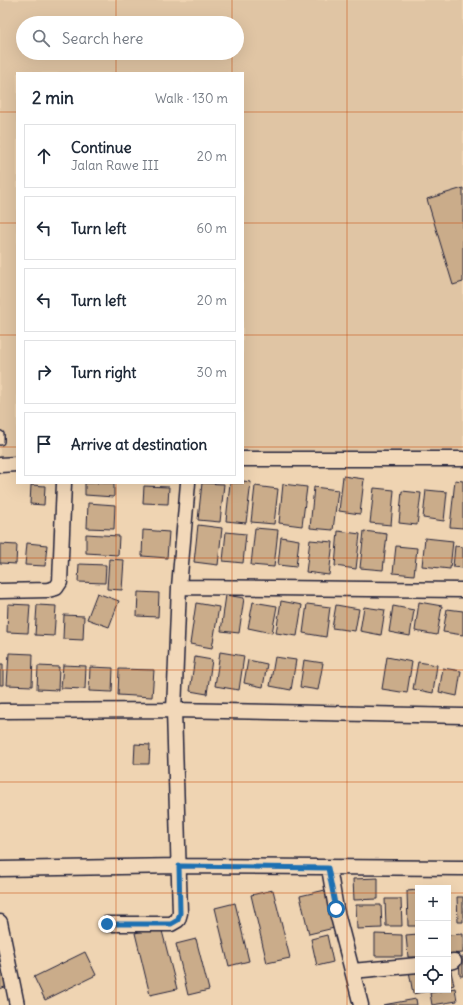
<!DOCTYPE html>
<meta charset="utf-8">
<style>
:root{--surface:#fff;--page:#f6f6f7;--text:#1f2937;--muted:#747a83;--line:#e0e1e3}
body{margin:0;font-family:Delius,sans-serif;background:var(--page);color:var(--text)}
.controls{position:absolute;right:12px;bottom:12px;display:grid;overflow:hidden;border-radius:0px;box-shadow:0 4px 16px #0002}
.controls button{width:36px;height:36px;display:grid;place-items:center;padding:0;border:0;border-bottom:1px solid var(--line);background:var(--surface);color:var(--text);font:20px sans-serif}
.stop{position:absolute;width:12px;height:12px;margin:-9px;border:3px solid #1f6fb2;border-radius:50%;background:#fff}
.stop.end{background:#1f6fb2;border-color:#fff;box-shadow:0 1px 4px #0008}
.list{margin:0;padding:0;list-style:none}
h2{display:flex;justify-content:space-between;align-items:center;height:52px;margin:0;padding:0 16px;font-size:17px}
h2 small{font-size:13px;font-weight:400;color:var(--muted)}
.list li{display:grid;grid-template-columns:26px 1fr auto;gap:12px;align-items:center;box-sizing:border-box;height:64px;margin:0 8px 8px;padding:0 8px;border:1px solid var(--line);border-radius:0px}
.list b{display:block;font-size:15px;white-space:nowrap}
.list p{margin:0;font-size:13px;white-space:nowrap;color:var(--muted)}
.list em{font-size:13px;font-style:normal;color:var(--muted)}
.icon{flex:none;width:22px;height:22px;fill:none;stroke:currentColor;stroke-width:2;stroke-linecap:round;stroke-linejoin:round}
.map{position:relative;flex:none;width:463px;height:1005px;overflow:hidden}
.search{position:absolute;background:var(--surface);box-shadow:0 4px 16px #0002;left:16px;top:16px;width:228px;height:44px;display:flex;align-items:center;gap:10px;box-sizing:border-box;padding:0 14px;border-radius:22px;color:var(--muted);font-size:15px}
.panel{position:absolute;background:var(--surface);box-shadow:0 4px 16px #0002;left:16px;top:72px;width:228px;height:412px;border-radius:0px}
.map>svg:first-child{display:block}
.built{fill:#e0c5a4;fill-rule:evenodd}
.building{fill:#caac8a;stroke:#22223b}
.lines{fill:none;stroke-linecap:round;stroke-linejoin:round}
.service-casing{stroke:#22223b;stroke-width:10}
.minor-casing{stroke:#22223b;stroke-width:17}
.service{stroke:#f2d8b9;stroke-width:7}
.minor{stroke:#f2d8b9;stroke-width:14}
.route{stroke:#1f6fb2;stroke-width:5}
.grid{fill:none;stroke:#ca5113;stroke-width:1;stroke-opacity:0.55}
</style>
<div class="map">
<svg width="463" height="1005" viewBox="0 0 463 1005">
<rect width="100%" height="100%" fill="#efd4b2"/>
<filter id="ink" filterUnits="userSpaceOnUse"><feTurbulence type="fractalNoise" baseFrequency=".025" numOctaves="2"/><feDisplacementMap in="SourceGraphic" scale="8" xChannelSelector="R" yChannelSelector="G"/><feConvolveMatrix kernelMatrix="1 2 1 2 8 2 1 2 1" color-interpolation-filters="sRGB"/></filter>
<g filter="url(#ink)">
<path class="built" d="M0 0H463V454L243 459V73H17V464H0ZM23 23H237V53H23Z"/>
<path class="building" d="M463 188V282L453 285 427 199Z
M343 476 364 479 360 514 339 511Z
M455 480 463 481V528L450 527Z
M243 481 251 482 246 523 226 521 230 483H243Z
M85 483H114V497L85 495Z
M202 483 224 484 220 522 198 520Z
M283 484 307 487 302 526 279 523Z
M31 485 45 486 44 505 30 504Z
M144 486 169 487 168 504 143 503Z
M255 486 278 489 274 524 251 522Z
M314 487 338 490 333 530 310 528Z
M374 488 394 490 391 525 370 523Z
M426 490 447 492 444 521 423 518Z
M402 491 421 493 417 525 399 523Z
M88 503 115 505 114 529 87 528Z
M198 525 222 528 218 565 194 562Z
M255 528 278 530 274 567 251 565Z
M143 530 169 532 167 558 142 556Z
M338 531 360 534 356 569 335 566Z
M364 531 387 534 383 570 360 568Z
M226 532 246 534 243 563 223 561Z
M86 534 119 536 118 555 86 553Z
M281 537 299 540 296 567 278 565Z
M425 538 453 541 450 569 422 566Z
M310 540 333 542 329 575 306 572Z
M27 543 47 545 45 566 25 565Z
M0 544 17 545 16 564 0 563Z
M396 546 417 548 414 575 393 573Z
M455 546 463 547V568L453 567Z
M109 559 124 560 122 590 107 589Z
M79 564 106 565 105 583 78 582Z
M138 592 159 593 158 617 137 616Z
M97 593 119 601 109 627 87 619Z
M226 595 244 598 239 633 221 631Z
M281 601 302 605 297 636 276 633Z
M253 602 277 606 272 633 248 628Z
M419 602 442 606 437 635 415 631Z
M196 603 219 607 212 648 190 644Z
M8 604 30 605 28 633 7 632Z
M307 604 330 607 326 637 303 633Z
M37 605 56 606 54 636 35 635Z
M336 605 359 609 355 631 332 628Z
M393 606 414 610 410 636 389 632Z
M364 607 385 610 381 635 360 631Z
M447 609 463 611V635L443 632Z
M64 615 84 616 83 640 63 639Z
M220 652 244 656 239 690 215 686Z
M9 653 33 654 32 686 7 685Z
M195 657 212 660 207 694 190 691Z
M275 657 296 660 291 690 270 686Z
M387 657 412 662 407 693 382 689Z
M248 660 267 664 263 687 244 683Z
M304 660 323 663 318 690 300 687Z
M418 662 437 665 433 693 413 689Z
M0 664H3V685H0Z
M63 665 86 666 85 689 61 688Z
M38 666 59 667 58 690 37 689Z
M90 667 113 668 112 692 89 691Z
M443 668 461 671 457 696 439 692Z
M119 669 154 670 152 697 118 695Z
M135 744 150 745 149 764H134Z
M378 878V899L354 900 353 879Z
M273 890 290 958 267 963 251 895Z
M325 890 334 928 309 934 300 896Z
M418 890V926H408L407 891Z
M457 897H463V922H458Z
M385 899H401L402 926H386Z
M235 903 249 961 229 966 215 908Z
M356 905H381L382 928 357 929Z
M161 927 177 989 150 995 135 933Z
M375 934 402 935V956H375Z
M418 934V961H416V957H408L406 935Z
M463 934V953L448 954V935Z
M327 935 333 962 317 966 311 939Z
M196 939 209 990 188 995 176 944Z
M85 952 96 975 45 1000 34 977Z
M459 957H463V976H460Z
M448 967H450L454 985 448 987Z
M1 968 7 986 0 989V969Z
M418 969V990L428 991 413 994 409 971Z
M455 988 457 1001 432 1005 430 993Z
M416 999 417 1005H383Z"/>
<g class="lines">
<defs>
<path id="service" d="M0 435V441"/>
<path id="minor" d="M243 459H463
M0 465 17 464
M179 587 463 590
M0 591 48 590 56 588 60 582 64 483
M0 711 174 710 463 716
M329 868 336 909 361 1005
M0 869 179 866 463 868
M0 922 17 1005
M107 924H171L178 920 180 913 174 710 179 587 188 483
M448 962 454 961
M352 971 418 965"/>
</defs>
<use href="#service" class="service-casing"/>
<use href="#minor" class="minor-casing"/>
<use href="#service" class="service"/>
<use href="#minor" class="minor"/>
</g>
</g>
<g class="lines" filter="url(#ink)">
<path class="route" d="M107 924H171L178 920 180 913 179 866 328 868 336 909"/>
</g>
<path class="grid" d="M116 0V23M232 0V23M347 0V1005M116 53V73M232 53V73M0 112H17M243 112H463M0 223H17M243 223H463M0 335H17M243 335H463M0 447H17M243 447H463M116 483V1005M232 483V1005M0 558H463M0 670H463M0 782H463M0 893H418M448 893H463"/>
</svg>
<div class="controls">
<button>+</button>
<button>−</button>
<button><svg class="icon" aria-label="locate" viewBox="0 0 24 24"><circle cx="12" cy="12" r="6"/><path d="M12 2v4M12 18v4M2 12h4M18 12h4"/></svg></button>
</div>
<div class="stop" style="left:336px;top:909px"></div>
<div class="stop end" style="left:107px;top:924px"></div>
<div class="search"><svg class="icon" aria-label="search" viewBox="0 0 24 24"><circle cx="10" cy="10" r="6"/><path d="M15 15l6 6"/></svg>Search here</div>
<section class="panel">
<h2>2 min<small>Walk · 130 m</small></h2>
<ul class="list">
<li><svg class="icon" aria-label="ahead" viewBox="0 0 24 24"><path d="M12 20V5M6 11l6-6 6 6"/></svg><div><b>Continue</b><p>Jalan Rawe III</p></div><em>20 m</em></li>
<li><svg class="icon" aria-label="left" viewBox="0 0 24 24"><path d="M17 20v-9H6M10 6l-5 5 5 5"/></svg><div><b>Turn left</b></div><em>60 m</em></li>
<li><svg class="icon" aria-label="left" viewBox="0 0 24 24"><path d="M17 20v-9H6M10 6l-5 5 5 5"/></svg><div><b>Turn left</b></div><em>20 m</em></li>
<li><svg class="icon" aria-label="right" viewBox="0 0 24 24"><path d="M7 20v-9h11M14 6l5 5-5 5"/></svg><div><b>Turn right</b></div><em>30 m</em></li>
<li><svg class="icon" aria-label="arrive" viewBox="0 0 24 24"><path d="M6 21V4h12l-3 4 3 4H6"/></svg><div><b>Arrive at destination</b></div></li>
</ul>
</section>
</div>
